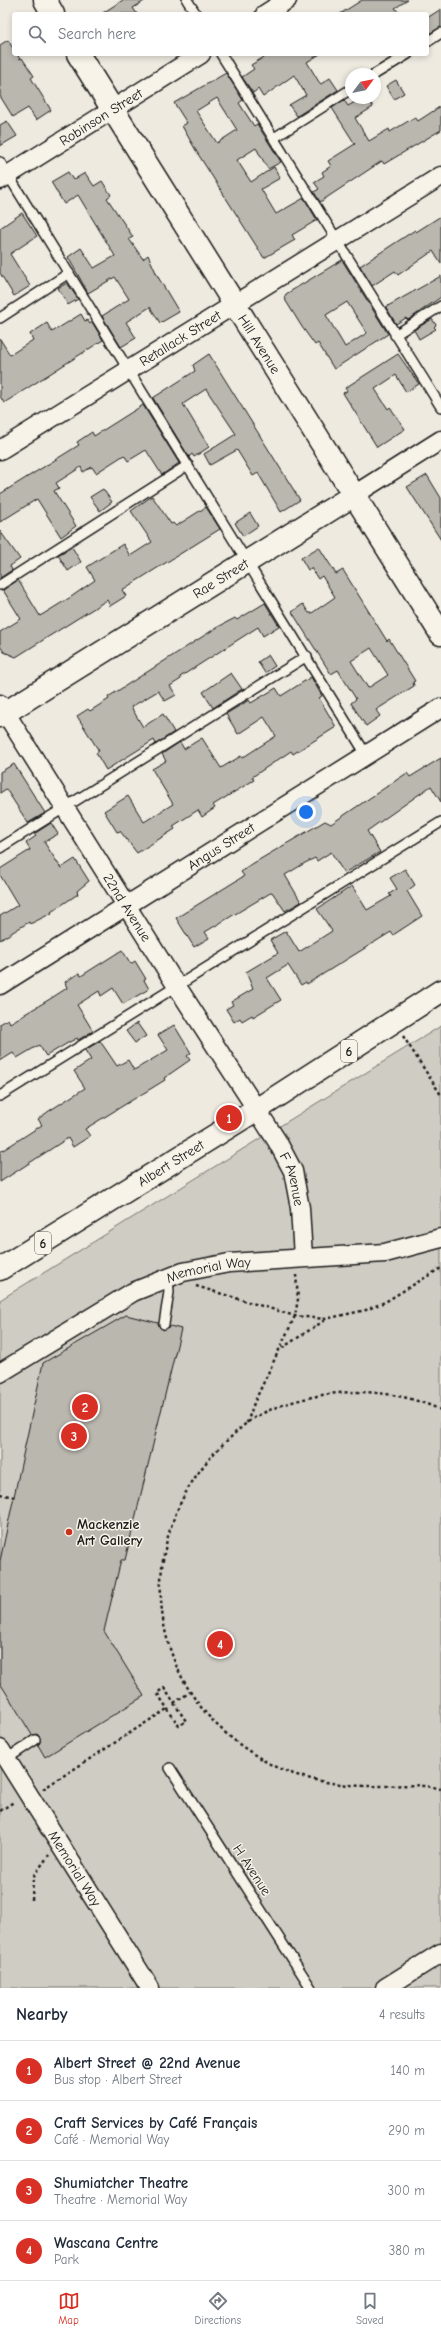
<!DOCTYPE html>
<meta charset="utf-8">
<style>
:root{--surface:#fff;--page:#f6f6f7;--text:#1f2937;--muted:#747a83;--line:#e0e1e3;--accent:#d93025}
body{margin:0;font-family:"Comic Neue",sans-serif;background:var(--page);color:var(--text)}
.compass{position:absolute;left:345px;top:68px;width:36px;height:36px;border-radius:50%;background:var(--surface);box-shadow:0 2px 6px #0003;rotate:58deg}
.you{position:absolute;left:306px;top:812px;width:14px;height:14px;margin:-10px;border:3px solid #fff;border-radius:50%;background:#1a73e8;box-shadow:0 0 0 6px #1a73e833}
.badge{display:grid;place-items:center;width:26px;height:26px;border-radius:50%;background:var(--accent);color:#fff;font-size:13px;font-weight:700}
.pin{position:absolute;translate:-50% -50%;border:2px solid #fff;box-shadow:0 1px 4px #0006}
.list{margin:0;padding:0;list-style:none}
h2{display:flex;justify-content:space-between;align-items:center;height:52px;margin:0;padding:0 16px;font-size:17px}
h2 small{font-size:13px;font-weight:400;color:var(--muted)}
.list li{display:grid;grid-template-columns:26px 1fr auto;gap:12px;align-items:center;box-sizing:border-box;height:60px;padding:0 16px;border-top:1px solid var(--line)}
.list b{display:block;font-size:15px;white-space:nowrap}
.list p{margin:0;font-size:13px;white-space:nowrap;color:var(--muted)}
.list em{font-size:13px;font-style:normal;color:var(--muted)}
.icon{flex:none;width:22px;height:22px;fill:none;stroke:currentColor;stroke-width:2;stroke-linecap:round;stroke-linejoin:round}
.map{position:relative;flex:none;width:441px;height:1988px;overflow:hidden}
.search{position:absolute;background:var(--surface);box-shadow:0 2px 6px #0003;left:12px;right:12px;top:12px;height:44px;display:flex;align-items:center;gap:10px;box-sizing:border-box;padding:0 14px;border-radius:4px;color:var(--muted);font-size:15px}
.sheet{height:292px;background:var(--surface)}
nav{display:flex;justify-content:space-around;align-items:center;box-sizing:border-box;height:56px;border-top:1px solid var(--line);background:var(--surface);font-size:11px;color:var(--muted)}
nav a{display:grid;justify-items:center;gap:2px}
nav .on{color:var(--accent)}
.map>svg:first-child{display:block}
.green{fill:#cfccc3;stroke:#767470}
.building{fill:#bab7af;stroke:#1c1c1c;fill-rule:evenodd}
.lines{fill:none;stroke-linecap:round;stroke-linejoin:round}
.lane-casing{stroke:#1c1c1c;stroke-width:12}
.street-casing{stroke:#1c1c1c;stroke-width:21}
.secondary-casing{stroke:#1c1c1c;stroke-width:25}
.primary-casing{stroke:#1c1c1c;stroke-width:25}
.path{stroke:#1c1c1c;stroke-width:2.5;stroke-dasharray:3 3;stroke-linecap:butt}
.lane{stroke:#f7f3e8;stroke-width:9}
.street{stroke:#f7f3e8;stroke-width:18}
.secondary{stroke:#f7f3e8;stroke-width:22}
.primary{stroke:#f7f3e8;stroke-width:22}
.poi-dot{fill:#c8321e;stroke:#f7f3e8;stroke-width:1.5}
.labels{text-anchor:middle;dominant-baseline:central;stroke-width:3;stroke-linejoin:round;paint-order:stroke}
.shield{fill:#f7f3e8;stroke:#5e5c59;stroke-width:1}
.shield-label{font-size:13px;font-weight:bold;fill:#1c1c1c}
.street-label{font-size:14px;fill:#1c1c1c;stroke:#f7f3e8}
.poi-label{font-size:14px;font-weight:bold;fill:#1c1c1c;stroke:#f7f3e8;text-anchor:start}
</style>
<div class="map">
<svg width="441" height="1988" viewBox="0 0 441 1988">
<rect width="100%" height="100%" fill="#eeeae0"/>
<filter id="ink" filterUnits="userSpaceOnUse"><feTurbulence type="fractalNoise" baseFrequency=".025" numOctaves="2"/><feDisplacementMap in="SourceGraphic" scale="8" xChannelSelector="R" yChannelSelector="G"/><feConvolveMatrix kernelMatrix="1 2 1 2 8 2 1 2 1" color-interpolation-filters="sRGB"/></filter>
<g filter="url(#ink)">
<path class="green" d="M441 1026V1988H0V1300Z"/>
<path class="building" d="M123 0H146L133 8 137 14H101Z
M362 0H408L395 8 400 14H340Z
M441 9V27L427 35V18Z
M8 40 14 50V54H17L20 59 22 58 34 76 31 78 51 110 36 120 28 108 13 117 0 96V45Z
M269 54H320L307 62 319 82 321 84 330 78 338 90 297 116 289 105 306 95 294 75 263 97 258 89 253 93 242 77 254 69 251 65Z
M226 73 243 100 239 103 254 126 257 124 281 162 268 169 256 148 237 160 251 182 274 167 280 178 261 189 276 214 304 198 317 220 292 235 295 240 264 258 198 154 182 126 187 123 174 103ZM217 98 237 130 217 143 196 111Z
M396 80 404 93 394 99 386 86Z
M362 98H368L373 107 355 118 369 141 389 129 390 132 415 117 418 121 441 106V130L384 164 382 161 320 202 314 192 319 189 314 182 324 176 322 172 331 166 328 161 355 144 332 108 344 100 348 106Z
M7 121 17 136 0 146V125Z
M68 172 73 180 85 173 94 186 102 181 111 195 107 198 133 237 129 239 143 259 148 255 158 277 179 312 160 323 150 307 126 322 136 338 121 347 102 316 129 299 115 277 88 293 68 257 81 248 94 268 115 256 78 195 64 204 51 182Z
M22 213 37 236 10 254 30 286 14 296 0 273V228Z
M441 216V264L433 251 398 275 395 271 372 286 360 266 415 230 416 232Z
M342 260 388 334 334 369 318 343 315 345 302 327 284 298 286 294ZM347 302 367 333 345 347 326 315Z
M441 276V297L408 320 406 318 396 324 386 307Z
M67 283 78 299 68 305 58 288Z
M81 314 85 321 87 320 90 324 92 322 103 340 4 403 0 396V339L10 355 33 340 30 334 47 323 52 332Z
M432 319 436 325 434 327 436 329 419 339 414 330Z
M209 354 300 500 281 512 258 473 253 476 237 450 210 465 204 454 236 434 206 389 183 404 209 447 194 457 192 454 189 457 153 398 195 371 193 365Z
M398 354 419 384 406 392 396 375 375 389 388 409 390 407 405 429 377 447 343 393 347 391 345 388Z
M143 405 179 463 162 475 146 450 128 461 124 455 96 473 92 467 83 472 81 467 56 483 59 488 54 491 76 526 61 537 37 499 0 522V494L79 445 77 442 92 432 94 436Z
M427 475 441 498V540L407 487Z
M103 489 112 502 100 511 90 497Z
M152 496 171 524 173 523 176 526 206 507 220 529 122 590 126 596 110 606 107 600 16 657 4 652 0 646V632L21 619 3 590 18 580 40 616 71 597 95 580 87 567 123 544 130 556 152 542 131 511Z
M250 513 258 526 243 536 235 523Z
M0 531 20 559 10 566 12 570 0 578Z
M72 547 81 562 68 571 58 555Z
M319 547 336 574 343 570 387 641 389 639 415 681 413 682 414 686 376 710 380 716 366 726 351 703 356 699 338 670 331 674 292 612 303 604 309 613H312L335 597 322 576 318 579 311 568 308 570 301 558ZM371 648 388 675 368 688 351 661Z
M265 603 279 626 263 636 258 627 180 677 181 679 170 686 176 695 165 701 158 691 131 707 143 727 163 714 174 732 156 744 154 740 106 770 96 753 99 751 77 716 88 709 90 711 109 699 108 697 216 628 235 618 237 620Z
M268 655 275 666 265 673 258 662Z
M231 673 242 689 213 708 203 692Z
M311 677 322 696 319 698 336 727 293 754 291 751 252 777 254 780 213 805 215 808 202 817 198 810 173 826 175 829 137 853 120 831 117 832 104 811 128 796 144 822 173 804 152 769 166 761 162 754 180 742 184 749 202 738 221 768 241 756 242 758 276 736 264 717 238 734 226 714 249 700 251 703 276 688 281 696Z
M441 758V802L431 786 367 831 380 852 344 873 331 852 317 861 315 858 305 863 285 875 301 902 285 911 272 892 205 932 209 938 194 947 176 918 244 876 241 872 252 864 325 821 331 824 404 775 407 773 410 777Z
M14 764 45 813 28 823 6 789 0 793V772Z
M51 823 58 834 44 842 61 868 75 859 89 881 77 891 78 894 51 912 52 913 30 924 29 922 0 940V916L18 905 0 875V869L30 850 26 843 36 836 34 834Z
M405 869 415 885 407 891 422 916 393 935 391 932 307 984 306 982 301 985 288 965 267 978 281 1000 253 1017 252 1015 242 1021 240 1018 234 1022 226 1009 233 1005 231 1002 253 989 246 972 278 953 270 940 286 931 299 952 332 931 317 909 352 886 367 910 391 896 389 894 397 889 390 878Z
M122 950 131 964 135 961 146 979 144 980 149 989 123 1004 113 988 101 996 99 991 77 1005 93 1031 78 1040 77 1038 66 1044 46 1056 39 1045 17 1058 13 1053 0 1061V1024L8 1019 10 1023 50 999 67 988 65 982 79 973 81 976Z
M137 1023 146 1036 135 1043 126 1031Z
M174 1025 191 1053 187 1056 190 1060 164 1078 165 1080 85 1129 90 1136 73 1147 68 1138 0 1182V1152L42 1125 38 1119 49 1111 85 1088 74 1071 91 1060 85 1050 100 1041 117 1066 128 1060 134 1070 168 1050 158 1035Z
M126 1315 158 1323 163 1330 170 1326 181 1329 125 1560H121L104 1631 144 1696 45 1757 38 1745 40 1742V1737L37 1734 32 1735 0 1683V1561L43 1363Z"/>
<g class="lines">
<defs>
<path id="lane" d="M187 0 196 14
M427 42 441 33
M221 54 441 407
M375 74 408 54
M274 138 351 89
M0 162 367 756
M0 318 69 273
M395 335 441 306
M0 585 188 465
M0 848 307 656
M0 1096 441 822
M164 1324 169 1292 168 1278
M5 1760 35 1740
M170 1768 311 1988"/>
<g id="street">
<path d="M265 14 287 0"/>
<path id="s1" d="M0 180 201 54"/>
<path id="s2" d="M0 450 441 176"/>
<path d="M354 495 441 440"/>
<path id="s3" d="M0 704 176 985 277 1141 293 1171 300 1208 303 1257"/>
<path id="s4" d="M0 985 441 708"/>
<path id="s5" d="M0 1373 133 1292 183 1272 229 1263 385 1253 441 1238"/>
<path id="s6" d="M0 1749 150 1988"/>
<path d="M385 1988 441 1953"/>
</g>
<g id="secondary">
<path d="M45 0 53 14"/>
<path id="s7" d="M78 54 441 634"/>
<path id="s8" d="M0 716 354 495"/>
</g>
<g id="primary">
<path id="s9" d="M0 1269 256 1110 441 991"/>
</g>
</defs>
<use href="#lane" class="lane-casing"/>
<use href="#street" class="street-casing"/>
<use href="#secondary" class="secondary-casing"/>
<use href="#primary" class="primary-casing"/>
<path class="path" d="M403 1036 441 1095
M196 1286 295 1316 325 1319 366 1310 385 1302 441 1268
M282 1348 325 1320
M441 1410C402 1392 359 1388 317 1396 298 1400 279 1405 261 1414 249 1420 239 1429 230 1438 157 1501 138 1611 191 1693 211 1724 238 1746 270 1764 298 1779 335 1785 366 1786 391 1787 416 1782 441 1789
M247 1423 254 1403 295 1316 298 1299 296 1275
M0 1494 14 1497
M164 1688 186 1721 179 1726 157 1693Z
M174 1703 190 1692
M43 1789 167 1709
M0 1811 15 1801
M32 1900 33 1877 49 1855"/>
<use href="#lane" class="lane"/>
<use href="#street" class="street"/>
<use href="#secondary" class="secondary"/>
<use href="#primary" class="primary"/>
</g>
</g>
<circle class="poi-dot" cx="69" cy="1532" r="4"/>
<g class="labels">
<g class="shield">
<rect x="341" y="1040" width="16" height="22" rx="3"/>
<rect x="35" y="1232" width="16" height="22" rx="3"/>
</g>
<g class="shield-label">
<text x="349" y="1051">6</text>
<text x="43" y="1243">6</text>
</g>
<g class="street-label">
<text stroke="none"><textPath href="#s1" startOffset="119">Robinson Street</textPath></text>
<text stroke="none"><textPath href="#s2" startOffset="212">Retallack Street</textPath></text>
<text stroke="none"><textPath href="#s7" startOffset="342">Hill Avenue</textPath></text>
<text stroke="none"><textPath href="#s8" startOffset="260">Rae Street</textPath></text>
<text stroke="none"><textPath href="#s4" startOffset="261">Angus Street</textPath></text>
<text stroke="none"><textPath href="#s3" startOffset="240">22nd Avenue</textPath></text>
<text stroke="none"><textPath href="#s9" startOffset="201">Albert Street</textPath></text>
<text stroke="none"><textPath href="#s3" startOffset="559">F Avenue</textPath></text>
<text stroke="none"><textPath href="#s5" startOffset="235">Memorial Way</textPath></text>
<text stroke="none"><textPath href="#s6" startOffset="141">Memorial Way</textPath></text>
<text transform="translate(252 1870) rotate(57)">H Avenue</text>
</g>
<g class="poi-label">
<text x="77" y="1524">Mackenzie<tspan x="77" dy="16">Art Gallery</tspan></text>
</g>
</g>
</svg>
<svg class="compass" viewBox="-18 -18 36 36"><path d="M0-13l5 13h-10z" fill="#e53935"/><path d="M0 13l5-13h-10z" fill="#747a83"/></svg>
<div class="you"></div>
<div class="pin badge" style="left:229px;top:1118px">1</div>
<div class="pin badge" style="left:85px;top:1407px">2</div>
<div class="pin badge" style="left:74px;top:1436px">3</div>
<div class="pin badge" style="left:220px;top:1644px">4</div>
<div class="search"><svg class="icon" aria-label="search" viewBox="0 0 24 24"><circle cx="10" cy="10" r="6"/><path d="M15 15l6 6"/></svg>Search here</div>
</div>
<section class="sheet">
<h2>Nearby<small>4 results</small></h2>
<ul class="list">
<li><span class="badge">1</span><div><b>Albert Street @ 22nd Avenue</b><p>Bus stop · Albert Street</p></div><em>140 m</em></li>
<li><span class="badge">2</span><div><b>Craft Services by Café Français</b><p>Café · Memorial Way</p></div><em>290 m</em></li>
<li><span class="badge">3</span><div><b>Shumiatcher Theatre</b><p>Theatre · Memorial Way</p></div><em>300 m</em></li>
<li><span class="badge">4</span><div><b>Wascana Centre</b><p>Park</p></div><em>380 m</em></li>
</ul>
</section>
<nav>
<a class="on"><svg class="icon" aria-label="map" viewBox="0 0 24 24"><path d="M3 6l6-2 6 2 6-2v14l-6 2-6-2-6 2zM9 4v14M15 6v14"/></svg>Map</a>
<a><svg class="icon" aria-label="directions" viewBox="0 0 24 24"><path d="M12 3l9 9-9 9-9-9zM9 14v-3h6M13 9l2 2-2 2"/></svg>Directions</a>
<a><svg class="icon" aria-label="saved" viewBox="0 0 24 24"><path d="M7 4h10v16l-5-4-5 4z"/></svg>Saved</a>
</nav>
